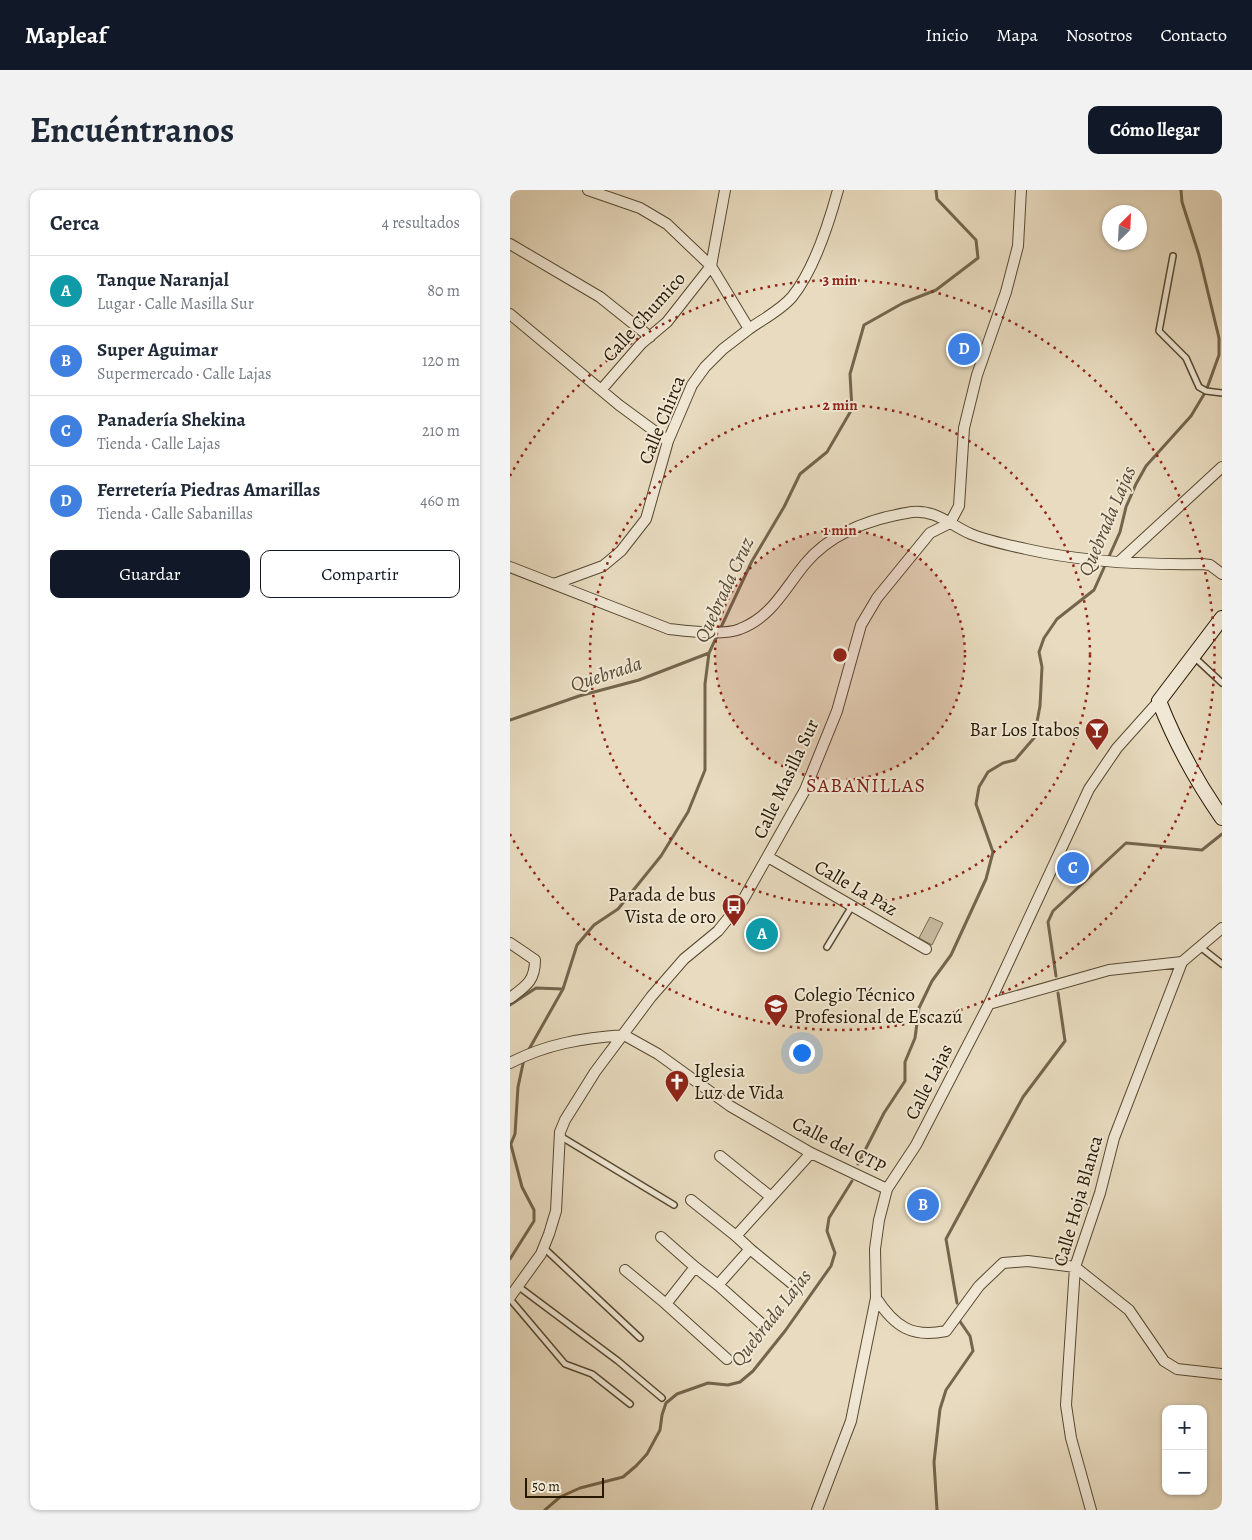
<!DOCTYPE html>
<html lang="es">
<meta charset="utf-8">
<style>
:root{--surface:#fff;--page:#f2f2f3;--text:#1f2937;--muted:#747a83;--line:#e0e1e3;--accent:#111827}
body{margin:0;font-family:Alegreya,serif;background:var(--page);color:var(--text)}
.controls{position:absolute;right:15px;bottom:15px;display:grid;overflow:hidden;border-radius:10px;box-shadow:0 1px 4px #0004}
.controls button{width:45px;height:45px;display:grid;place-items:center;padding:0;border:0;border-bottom:1px solid var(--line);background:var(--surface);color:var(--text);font:25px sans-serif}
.compass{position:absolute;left:592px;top:15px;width:45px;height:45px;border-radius:50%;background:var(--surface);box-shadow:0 1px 4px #0004;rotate:24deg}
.scale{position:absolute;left:15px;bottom:12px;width:79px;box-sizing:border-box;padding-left:5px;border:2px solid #271802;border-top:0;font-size:14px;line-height:18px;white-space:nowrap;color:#271802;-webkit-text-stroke:4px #f0e8d5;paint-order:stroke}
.you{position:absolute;left:291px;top:862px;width:18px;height:18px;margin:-12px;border:4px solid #fff;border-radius:50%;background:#1a73e8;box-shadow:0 0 0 8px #1a73e833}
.badge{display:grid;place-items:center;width:32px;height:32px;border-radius:50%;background:var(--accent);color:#fff;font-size:16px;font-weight:700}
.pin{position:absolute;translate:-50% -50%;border:2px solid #fff;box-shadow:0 1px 5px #0006}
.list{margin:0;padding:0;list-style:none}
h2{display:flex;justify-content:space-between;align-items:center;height:65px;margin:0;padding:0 20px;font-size:21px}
h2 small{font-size:16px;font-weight:400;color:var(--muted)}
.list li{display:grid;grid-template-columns:32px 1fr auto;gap:15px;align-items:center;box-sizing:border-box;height:70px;padding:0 20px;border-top:1px solid var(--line)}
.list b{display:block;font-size:19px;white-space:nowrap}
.list p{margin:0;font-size:16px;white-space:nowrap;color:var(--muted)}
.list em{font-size:16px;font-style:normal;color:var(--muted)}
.actions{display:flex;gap:10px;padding:15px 20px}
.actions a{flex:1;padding:11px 0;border:1px solid var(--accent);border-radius:10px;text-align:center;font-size:18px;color:var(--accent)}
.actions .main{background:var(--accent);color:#fff}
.map{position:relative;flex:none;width:712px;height:1320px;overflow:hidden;border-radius:10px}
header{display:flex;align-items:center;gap:30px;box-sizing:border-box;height:70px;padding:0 25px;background:var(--accent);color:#fff}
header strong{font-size:24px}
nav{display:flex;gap:28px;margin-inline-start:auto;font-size:18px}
.intro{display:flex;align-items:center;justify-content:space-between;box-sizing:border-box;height:120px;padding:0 30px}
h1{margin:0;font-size:35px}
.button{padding:12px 22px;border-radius:10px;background:var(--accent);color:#fff;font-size:18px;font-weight:700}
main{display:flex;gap:30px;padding:0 30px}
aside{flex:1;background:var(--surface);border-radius:10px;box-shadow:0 1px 4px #0004}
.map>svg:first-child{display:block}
.green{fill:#c7ba9f;stroke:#776950}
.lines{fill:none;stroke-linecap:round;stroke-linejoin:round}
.stream{stroke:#73654d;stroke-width:3}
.lane-casing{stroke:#574931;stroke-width:8}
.street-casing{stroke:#574931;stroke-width:12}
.secondary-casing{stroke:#271802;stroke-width:16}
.lane{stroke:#f0e8d5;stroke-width:5}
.street{stroke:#f0e8d5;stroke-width:10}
.secondary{stroke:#f0e8d5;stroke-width:14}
.ring{fill:none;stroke:#8f2418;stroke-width:2.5;stroke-dasharray:2.5 5}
.labels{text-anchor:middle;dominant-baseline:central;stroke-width:4;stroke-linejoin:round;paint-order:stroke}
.street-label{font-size:19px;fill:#271802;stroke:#f0e8d5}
.poi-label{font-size:19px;fill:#271802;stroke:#f0e8d5;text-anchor:end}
.water-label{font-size:20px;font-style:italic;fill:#5a4c34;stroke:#f0e8d5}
.neighbourhood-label{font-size:20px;letter-spacing:1px;fill:#7a1f14;stroke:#f0e8d5}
.centre{fill:#8f2418;stroke:#f0e8d5;stroke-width:2.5}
.ring-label{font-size:15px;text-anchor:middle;font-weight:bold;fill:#8f2418;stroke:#f0e8d5;stroke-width:4;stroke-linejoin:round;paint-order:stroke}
</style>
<header>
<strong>Mapleaf</strong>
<nav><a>Inicio</a><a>Mapa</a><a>Nosotros</a><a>Contacto</a></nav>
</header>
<div class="intro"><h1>Encuéntranos</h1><a class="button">Cómo llegar</a></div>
<main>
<aside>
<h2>Cerca<small>4 resultados</small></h2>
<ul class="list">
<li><span class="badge" style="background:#0f9aa8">A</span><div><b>Tanque Naranjal</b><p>Lugar · Calle Masilla Sur</p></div><em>80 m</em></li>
<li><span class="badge" style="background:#3f7fe0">B</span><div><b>Super Aguimar</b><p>Supermercado · Calle Lajas</p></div><em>120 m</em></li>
<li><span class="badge" style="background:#3f7fe0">C</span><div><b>Panadería Shekina</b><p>Tienda · Calle Lajas</p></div><em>210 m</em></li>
<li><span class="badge" style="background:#3f7fe0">D</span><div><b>Ferretería Piedras Amarillas</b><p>Tienda · Calle Sabanillas</p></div><em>460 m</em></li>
</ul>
<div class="actions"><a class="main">Guardar</a><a>Compartir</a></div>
</aside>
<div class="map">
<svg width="712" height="1320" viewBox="0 0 712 1320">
<rect width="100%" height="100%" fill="#e8dbbf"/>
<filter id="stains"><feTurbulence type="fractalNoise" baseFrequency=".004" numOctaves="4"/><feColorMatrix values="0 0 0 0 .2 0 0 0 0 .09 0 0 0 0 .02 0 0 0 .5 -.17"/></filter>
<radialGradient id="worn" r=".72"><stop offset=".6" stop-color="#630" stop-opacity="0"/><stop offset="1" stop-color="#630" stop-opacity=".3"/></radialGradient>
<path class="green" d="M420 727 433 733 422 755 409 748Z"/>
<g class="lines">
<path class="stream" d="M0 530 69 506 129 490 199 463
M546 786 538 732 543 721 616 653 692 660 712 644
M0 815 26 798 53 799
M18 861 53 799 67 755 84 735 108 719 151 666 178 622 195 580V494L199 463 242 371 274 317 290 284 317 262 342 219 340 184 354 135 393 113 426 100 468 68 466 50 427 9 426 0
M0 956 5 944 8 897 14 869
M348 974 374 923 395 891V872L405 848 409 818 422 791 441 765 476 689 483 662 466 614 469 597 478 582 493 573 505 570 524 548 530 516 532 477 529 462 534 448 547 429 584 400 610 342 616 317 626 294 636 276 681 226 696 201 709 165V148L689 65 672 12 671 0
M0 1069 24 1031V1020L12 997 1 955
M447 1113 436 1049 513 907 555 851 548 803
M35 1320 50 1307 70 1298 113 1287 126 1276 137 1264 150 1240 152 1225 156 1213 167 1204 198 1193 218 1195 230 1192 243 1181 275 1141 321 1076 325 1063 317 1041 319 1028 342 991
M427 1320 424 1272 430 1219 436 1200 463 1161 460 1146 449 1130"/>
<defs>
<path id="lane" d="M663 66 649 141 676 168 689 197 696 201 712 203
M683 466 712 493
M689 756 712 774
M317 757 342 716
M50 946 164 1015
M34 1058 130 1148
M9 1097 108 1171 152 1208
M0 1109 55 1174 82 1184 120 1214"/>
<path id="street" d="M78 0 130 18 157 34 201 76 157 132 131 154 91 200
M0 54 90 107 140 147
M0 124 109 215 158 251
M239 139C253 129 271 120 282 107 304 80 319 33 328 0
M610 371 712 277
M0 377 159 439C177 441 213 446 230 439 262 427 275 398 295 374 321 342 363 328 402 322 425 319 442 336 461 344 478 351 498 355 516 359 573 372 633 375 692 374L700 375 712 384
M44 394 93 376 111 361 136 329 158 251 182 195 195 177 213 159 239 139 201 76 215 0
M258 667 416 759
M0 753 25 770C25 791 16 796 0 808
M479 814 599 780 672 772
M114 845 148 864 220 916 301 963 377 999
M0 873C36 854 73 848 114 845
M210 966 261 1007
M181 1010 226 1046
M151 1047 185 1077
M240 1059 285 1096
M565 1077 619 1120 654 1171 667 1179 712 1184
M115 1080 156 1114
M208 1095 253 1135
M0 1107 31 1064 39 1044 46 1021 50 942 55 930 85 882 141 807 174 769 208 741 233 710 295 600 327 521 351 435 367 408 420 343 440 333 449 316 454 238 467 185 496 102 508 56 511 0
M366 1108C385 1137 402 1148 436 1141L469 1096 493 1073 518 1071 565 1077
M217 1169 156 1114 185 1077 208 1095 240 1059 226 1046 301 963
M307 1320 341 1231 366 1108 365 1059 369 1030 377 999 406 955 479 814 579 599 607 558 649 511
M581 1320 561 1248 556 1215 565 1077 590 1003 604 948 672 772 712 738"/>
<path id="secondary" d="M712 428 649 511C665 552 687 592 712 628"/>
</defs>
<use href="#lane" class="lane-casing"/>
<use href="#street" class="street-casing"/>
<use href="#secondary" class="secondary-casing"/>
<use href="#lane" class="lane"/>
<use href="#street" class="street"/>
<use href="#secondary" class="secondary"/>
</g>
<circle cx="330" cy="465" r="125" fill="#8f2418" fill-opacity=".12"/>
<g class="ring">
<circle cx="330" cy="465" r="125"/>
<circle cx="330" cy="465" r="250"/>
<path d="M0 286A375 375 0 1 1 0 644"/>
</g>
<defs>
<symbol id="bar-pin" viewBox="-11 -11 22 30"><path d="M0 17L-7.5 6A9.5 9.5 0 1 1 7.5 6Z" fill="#8f2418" stroke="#f0e8d5"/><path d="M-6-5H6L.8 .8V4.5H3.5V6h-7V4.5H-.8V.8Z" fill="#fff"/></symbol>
<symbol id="bus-pin" viewBox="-11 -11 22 30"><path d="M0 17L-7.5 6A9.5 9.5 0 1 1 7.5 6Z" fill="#8f2418" stroke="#f0e8d5"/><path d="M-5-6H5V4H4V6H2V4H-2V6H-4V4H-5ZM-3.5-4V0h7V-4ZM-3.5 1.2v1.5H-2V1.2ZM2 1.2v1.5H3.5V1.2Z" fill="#fff"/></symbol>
<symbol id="school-pin" viewBox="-11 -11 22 30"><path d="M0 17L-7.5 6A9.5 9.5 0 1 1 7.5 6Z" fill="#8f2418" stroke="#f0e8d5"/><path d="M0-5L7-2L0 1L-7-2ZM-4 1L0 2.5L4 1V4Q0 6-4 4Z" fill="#fff"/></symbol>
<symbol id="church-pin" viewBox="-11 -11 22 30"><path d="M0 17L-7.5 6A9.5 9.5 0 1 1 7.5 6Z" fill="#8f2418" stroke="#f0e8d5"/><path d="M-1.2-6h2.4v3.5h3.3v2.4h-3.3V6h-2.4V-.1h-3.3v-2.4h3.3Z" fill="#fff"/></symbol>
</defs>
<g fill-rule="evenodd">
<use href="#bar-pin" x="573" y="526" width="28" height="38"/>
<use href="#bus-pin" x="210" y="702" width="28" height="38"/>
<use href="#school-pin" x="252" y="802" width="28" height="38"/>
<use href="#church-pin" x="153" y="878" width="28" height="38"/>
</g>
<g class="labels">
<g class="street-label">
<text transform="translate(134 127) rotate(-48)">Calle Chumico</text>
<text transform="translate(152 230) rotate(-68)">Calle Chirca</text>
<text transform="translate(276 589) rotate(-65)">Calle Masilla Sur</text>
<text transform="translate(346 698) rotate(30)">Calle La Paz</text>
<text transform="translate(419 892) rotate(-63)">Calle Lajas</text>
<text transform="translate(329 955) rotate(27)">Calle del CTP</text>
<text transform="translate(568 1011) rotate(-74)">Calle Hoja Blanca</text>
</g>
<g class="poi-label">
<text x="570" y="540">Bar Los Itabos</text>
<text x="206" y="705">Parada de bus<tspan x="206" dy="22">Vista de oro</tspan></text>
<text x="284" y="805" text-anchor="start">Colegio Técnico<tspan x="284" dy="22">Profesional de Escazú</tspan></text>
<text x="184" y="881" text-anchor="start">Iglesia<tspan x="184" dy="22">Luz de Vida</tspan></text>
</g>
<g class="water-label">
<text transform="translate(597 331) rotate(-67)">Quebrada Lajas</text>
<text transform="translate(214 400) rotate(-65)">Quebrada Cruz</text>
<text transform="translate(96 484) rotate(-18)">Quebrada</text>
<text transform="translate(261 1128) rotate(-52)">Quebrada Lajas</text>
</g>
<g class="neighbourhood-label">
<text x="356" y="595">SABANILLAS</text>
</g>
</g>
<circle cx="330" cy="465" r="8" class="centre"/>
<g class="ring-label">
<text x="330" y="95">3 min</text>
<text x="330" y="220">2 min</text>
<text x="330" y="345">1 min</text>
</g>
<rect width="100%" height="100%" filter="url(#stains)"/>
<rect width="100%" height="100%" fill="url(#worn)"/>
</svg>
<div class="controls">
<button>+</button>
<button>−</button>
</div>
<svg class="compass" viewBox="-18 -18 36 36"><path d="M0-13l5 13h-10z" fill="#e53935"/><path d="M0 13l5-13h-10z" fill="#747a83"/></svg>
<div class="scale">50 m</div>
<div class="you"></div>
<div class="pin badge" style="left:252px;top:744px;background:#0f9aa8">A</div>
<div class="pin badge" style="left:413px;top:1015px;background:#3f7fe0">B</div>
<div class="pin badge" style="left:563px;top:678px;background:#3f7fe0">C</div>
<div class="pin badge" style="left:454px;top:159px;background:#3f7fe0">D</div>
</div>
</main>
